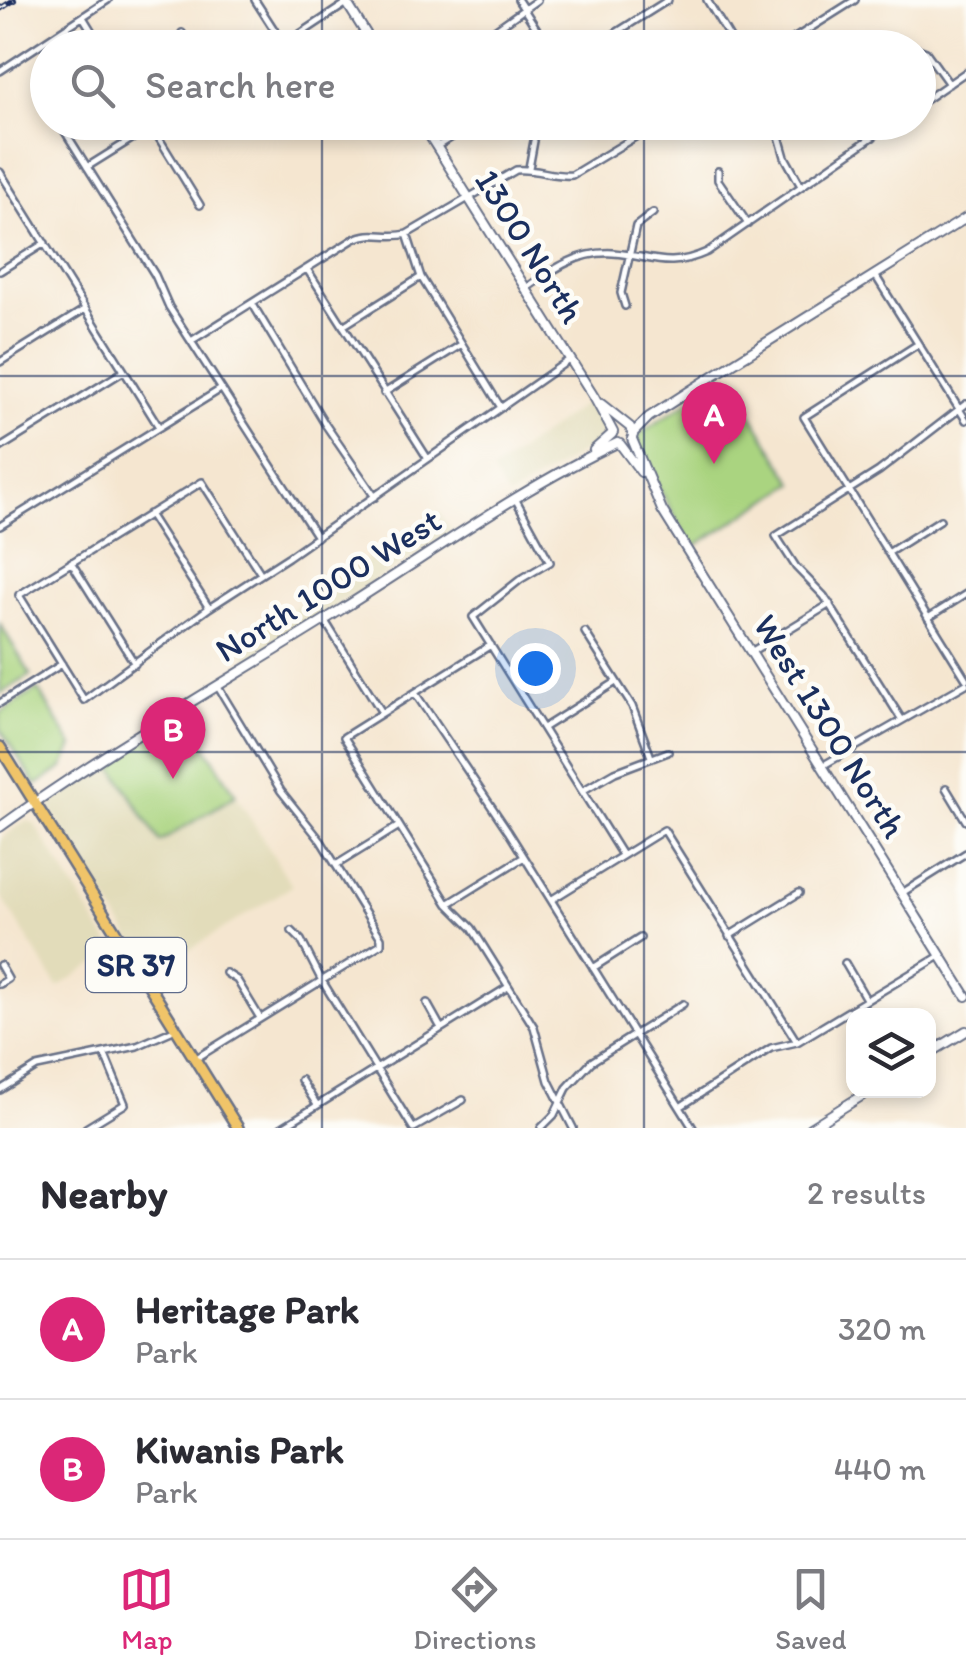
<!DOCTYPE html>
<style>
:root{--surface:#fff;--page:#f2f2f3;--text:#2b2b33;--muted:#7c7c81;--line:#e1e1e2;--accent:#db2777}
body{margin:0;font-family:Itim,sans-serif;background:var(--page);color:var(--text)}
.controls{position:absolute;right:30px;bottom:30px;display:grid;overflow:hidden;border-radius:20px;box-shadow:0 5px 15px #0003}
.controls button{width:90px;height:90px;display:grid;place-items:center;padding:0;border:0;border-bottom:2px solid var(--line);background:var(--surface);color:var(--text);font:50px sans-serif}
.you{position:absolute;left:535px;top:668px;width:35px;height:35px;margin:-25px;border:8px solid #fff;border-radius:50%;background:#1a73e8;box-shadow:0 0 0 15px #1a73e833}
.badge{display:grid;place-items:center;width:65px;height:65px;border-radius:50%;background:var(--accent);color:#fff;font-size:32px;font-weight:700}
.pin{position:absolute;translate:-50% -82px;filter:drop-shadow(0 2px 5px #0008)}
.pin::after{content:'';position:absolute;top:52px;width:35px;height:30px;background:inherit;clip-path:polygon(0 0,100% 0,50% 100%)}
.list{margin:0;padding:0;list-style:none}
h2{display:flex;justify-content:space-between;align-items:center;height:130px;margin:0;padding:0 40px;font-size:42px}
h2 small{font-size:32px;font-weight:400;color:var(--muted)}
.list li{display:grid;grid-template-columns:65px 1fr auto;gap:30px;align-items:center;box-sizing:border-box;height:140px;padding:0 40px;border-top:2px solid var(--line)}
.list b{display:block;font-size:38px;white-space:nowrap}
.list p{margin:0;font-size:32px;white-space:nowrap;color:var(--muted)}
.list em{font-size:32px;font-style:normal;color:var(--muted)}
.icon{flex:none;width:55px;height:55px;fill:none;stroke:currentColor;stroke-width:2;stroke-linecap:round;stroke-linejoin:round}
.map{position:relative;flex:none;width:966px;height:1128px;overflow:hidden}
.search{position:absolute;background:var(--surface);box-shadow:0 5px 15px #0003;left:30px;right:30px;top:30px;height:110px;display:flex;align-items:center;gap:25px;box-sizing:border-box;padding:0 35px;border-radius:55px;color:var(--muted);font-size:38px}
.sheet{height:410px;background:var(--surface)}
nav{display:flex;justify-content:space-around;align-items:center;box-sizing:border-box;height:140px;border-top:2px solid var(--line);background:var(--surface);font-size:28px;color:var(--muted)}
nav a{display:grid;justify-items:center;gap:5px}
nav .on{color:var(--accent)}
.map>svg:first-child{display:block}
.built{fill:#e2dcba}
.green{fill:#aad480;stroke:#62826f;stroke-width:2.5}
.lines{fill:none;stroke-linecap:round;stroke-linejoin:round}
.minor-casing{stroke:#676f86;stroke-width:10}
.tertiary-casing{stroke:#676f86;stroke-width:12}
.primary-casing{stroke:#676f86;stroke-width:14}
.minor{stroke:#fff;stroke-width:5}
.tertiary{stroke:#fff;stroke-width:8}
.primary{stroke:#f0c469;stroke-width:9}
.rail-casing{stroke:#1b2f5e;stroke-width:6}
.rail{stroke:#fdfcf7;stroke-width:2.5;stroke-dasharray:8;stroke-linecap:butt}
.grid{fill:none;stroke:#1b2f5e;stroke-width:2.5;stroke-opacity:0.55}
.labels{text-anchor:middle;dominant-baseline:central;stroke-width:9;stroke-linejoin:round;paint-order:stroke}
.shield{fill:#fdfcf7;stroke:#5f6c8c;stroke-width:2.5}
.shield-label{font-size:32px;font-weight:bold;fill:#1b2f5e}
.street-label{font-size:35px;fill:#1b2f5e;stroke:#fdfcf7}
</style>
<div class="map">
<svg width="966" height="1128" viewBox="0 0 966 1128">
<rect width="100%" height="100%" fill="#fdfcf7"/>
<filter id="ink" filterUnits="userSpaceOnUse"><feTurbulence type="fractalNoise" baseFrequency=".01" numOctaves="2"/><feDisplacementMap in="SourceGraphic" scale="20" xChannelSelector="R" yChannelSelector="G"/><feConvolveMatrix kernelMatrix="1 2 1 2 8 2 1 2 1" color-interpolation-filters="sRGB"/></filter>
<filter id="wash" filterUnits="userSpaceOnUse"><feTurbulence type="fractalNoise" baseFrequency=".0048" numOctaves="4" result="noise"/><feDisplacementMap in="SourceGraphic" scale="40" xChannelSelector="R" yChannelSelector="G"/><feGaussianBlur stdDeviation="2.25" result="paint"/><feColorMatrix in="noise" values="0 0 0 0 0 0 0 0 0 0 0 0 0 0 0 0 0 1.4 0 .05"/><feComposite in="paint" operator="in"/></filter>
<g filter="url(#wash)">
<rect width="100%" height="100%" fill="#f5e6d0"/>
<path class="built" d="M588 401 606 428 603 439 508 498 492 472Z
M439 511 452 532 249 660 239 645Z
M110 762 160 841 236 795 292 886 152 973 50 809 52 803Z
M26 821 34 823 114 952 58 987 0 894V839Z"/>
<path class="green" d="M727 376 794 483 692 548 637 448 639 434Z
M0 624 31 675 0 694Z
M38 689 73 746 63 768 36 785 0 729V713Z
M186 715 236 795 160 842 110 762Z"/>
</g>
<g filter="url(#ink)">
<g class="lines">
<defs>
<path id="minor" d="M255 0 284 45
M518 0 549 48
M707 0 736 48
M83 17 102 48
M182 33 191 48
M279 48 347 3
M469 48 537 0
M592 48 668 0
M779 48 855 0
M918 49 926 52 949 84
M0 71 108 0
M918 105 966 72
M59 122 155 275 169 307 317 537
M149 122 200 205
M775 122 785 157 801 186
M863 122 873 137
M436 147 476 122
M87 167 159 122
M529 168 534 141
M718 171V180L748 224
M0 172 159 427
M407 234 421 277 500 406
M307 269 428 459
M0 271 45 243
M875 275 966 420
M525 289C552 270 578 251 613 253 652 256 667 270 707 252L894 122
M252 303 325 424 375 497
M625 306 621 293 636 226 653 213
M343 326 421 277
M191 341 354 239C372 230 388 239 407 234L516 170C536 168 553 177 572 175L660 122
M918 344 804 417 966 679
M0 362 85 309
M384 393 462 344
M0 448 124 371
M516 500 550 562 521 579 473 617 622 855
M149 514 209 608
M0 526 221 389
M888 553 940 520
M71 562 135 664
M261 574 202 482 19 595 84 700 209 608 288 557 569 360
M928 618 966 594
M325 621 381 711
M585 632 632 706 651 757
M491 645 344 737 448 904 472 928 534 1027 549 1081 573 1128
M751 652 830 604
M415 693 508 831 693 1128
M0 703 62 664
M902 720 824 596 796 567 776 536 879 471 966 404
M543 728 616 682
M822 766 966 684
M946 788 966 821
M582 791 615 772 668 752
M336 865 399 826
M902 893 966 853
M551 900 664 830 797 1042
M448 904 524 857
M292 931 301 940 321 979 413 1128
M729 936 799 893
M845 963 866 999
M0 965 8 979 0 984
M593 968 640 938
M226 973 237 980 260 1018
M427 1003 441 1028
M195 1059 381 944V938L321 841 281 791 218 687
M301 1080 317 1105
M0 1090 37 1067 137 1046 176 1029
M680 1107 771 1048 797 1042 940 956
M86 1128 125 1104 104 1053
M281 1128 508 987
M414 1128 463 1100
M541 1128 554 1115 567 1088 591 1062 683 1004"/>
<path id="tertiary" d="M345 0 375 48
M421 122 594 397 613 432
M601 404 630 427 633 435
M633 433 649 417 716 374 966 218
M632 439 662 510 966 996
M620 444 641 472
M594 450 612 434
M0 827C109 748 228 681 342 609 432 553 521 488 617 443
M928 1054 966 1031
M810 1128 871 1090"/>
<path id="primary" d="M0 747 238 1128"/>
</defs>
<use href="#minor" class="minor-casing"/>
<use href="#tertiary" class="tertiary-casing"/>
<use href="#primary" class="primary-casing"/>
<use href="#minor" class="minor"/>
<use href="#tertiary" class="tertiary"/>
<use href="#primary" class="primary"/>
<defs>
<path id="rail" d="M0 9 14 0"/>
</defs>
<use href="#rail" class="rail-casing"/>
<use href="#rail" class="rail"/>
</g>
</g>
<path class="grid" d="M322 0V48M644 0V48M322 122V1128M644 122V1128M0 376H966M0 752H966"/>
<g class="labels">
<rect class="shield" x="86" y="938" width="100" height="54" rx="8"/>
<g class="shield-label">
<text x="136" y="965">SR 37</text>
</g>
<g class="street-label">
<text transform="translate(530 246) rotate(58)">1300 North</text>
<text transform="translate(328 585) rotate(-32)">North 1000 West</text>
<text transform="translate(830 726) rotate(58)">West 1300 North</text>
</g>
</g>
</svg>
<div class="controls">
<button><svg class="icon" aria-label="layers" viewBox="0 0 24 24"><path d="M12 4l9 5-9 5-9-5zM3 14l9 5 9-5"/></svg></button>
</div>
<div class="you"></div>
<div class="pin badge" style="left:714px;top:464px">A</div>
<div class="pin badge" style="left:173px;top:779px">B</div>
<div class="search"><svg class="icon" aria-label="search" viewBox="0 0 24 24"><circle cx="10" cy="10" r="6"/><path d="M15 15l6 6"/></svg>Search here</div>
</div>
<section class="sheet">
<h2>Nearby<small>2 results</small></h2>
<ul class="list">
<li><span class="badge">A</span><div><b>Heritage Park</b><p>Park</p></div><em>320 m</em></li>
<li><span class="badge">B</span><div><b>Kiwanis Park</b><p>Park</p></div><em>440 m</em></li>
</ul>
</section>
<nav>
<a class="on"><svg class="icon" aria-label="map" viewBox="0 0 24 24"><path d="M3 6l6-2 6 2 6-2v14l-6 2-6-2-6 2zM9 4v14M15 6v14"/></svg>Map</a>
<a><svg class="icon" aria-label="directions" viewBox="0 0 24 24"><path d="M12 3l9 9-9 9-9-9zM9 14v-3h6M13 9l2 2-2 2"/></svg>Directions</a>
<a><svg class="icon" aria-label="saved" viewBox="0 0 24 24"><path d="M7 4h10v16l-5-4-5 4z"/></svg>Saved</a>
</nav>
